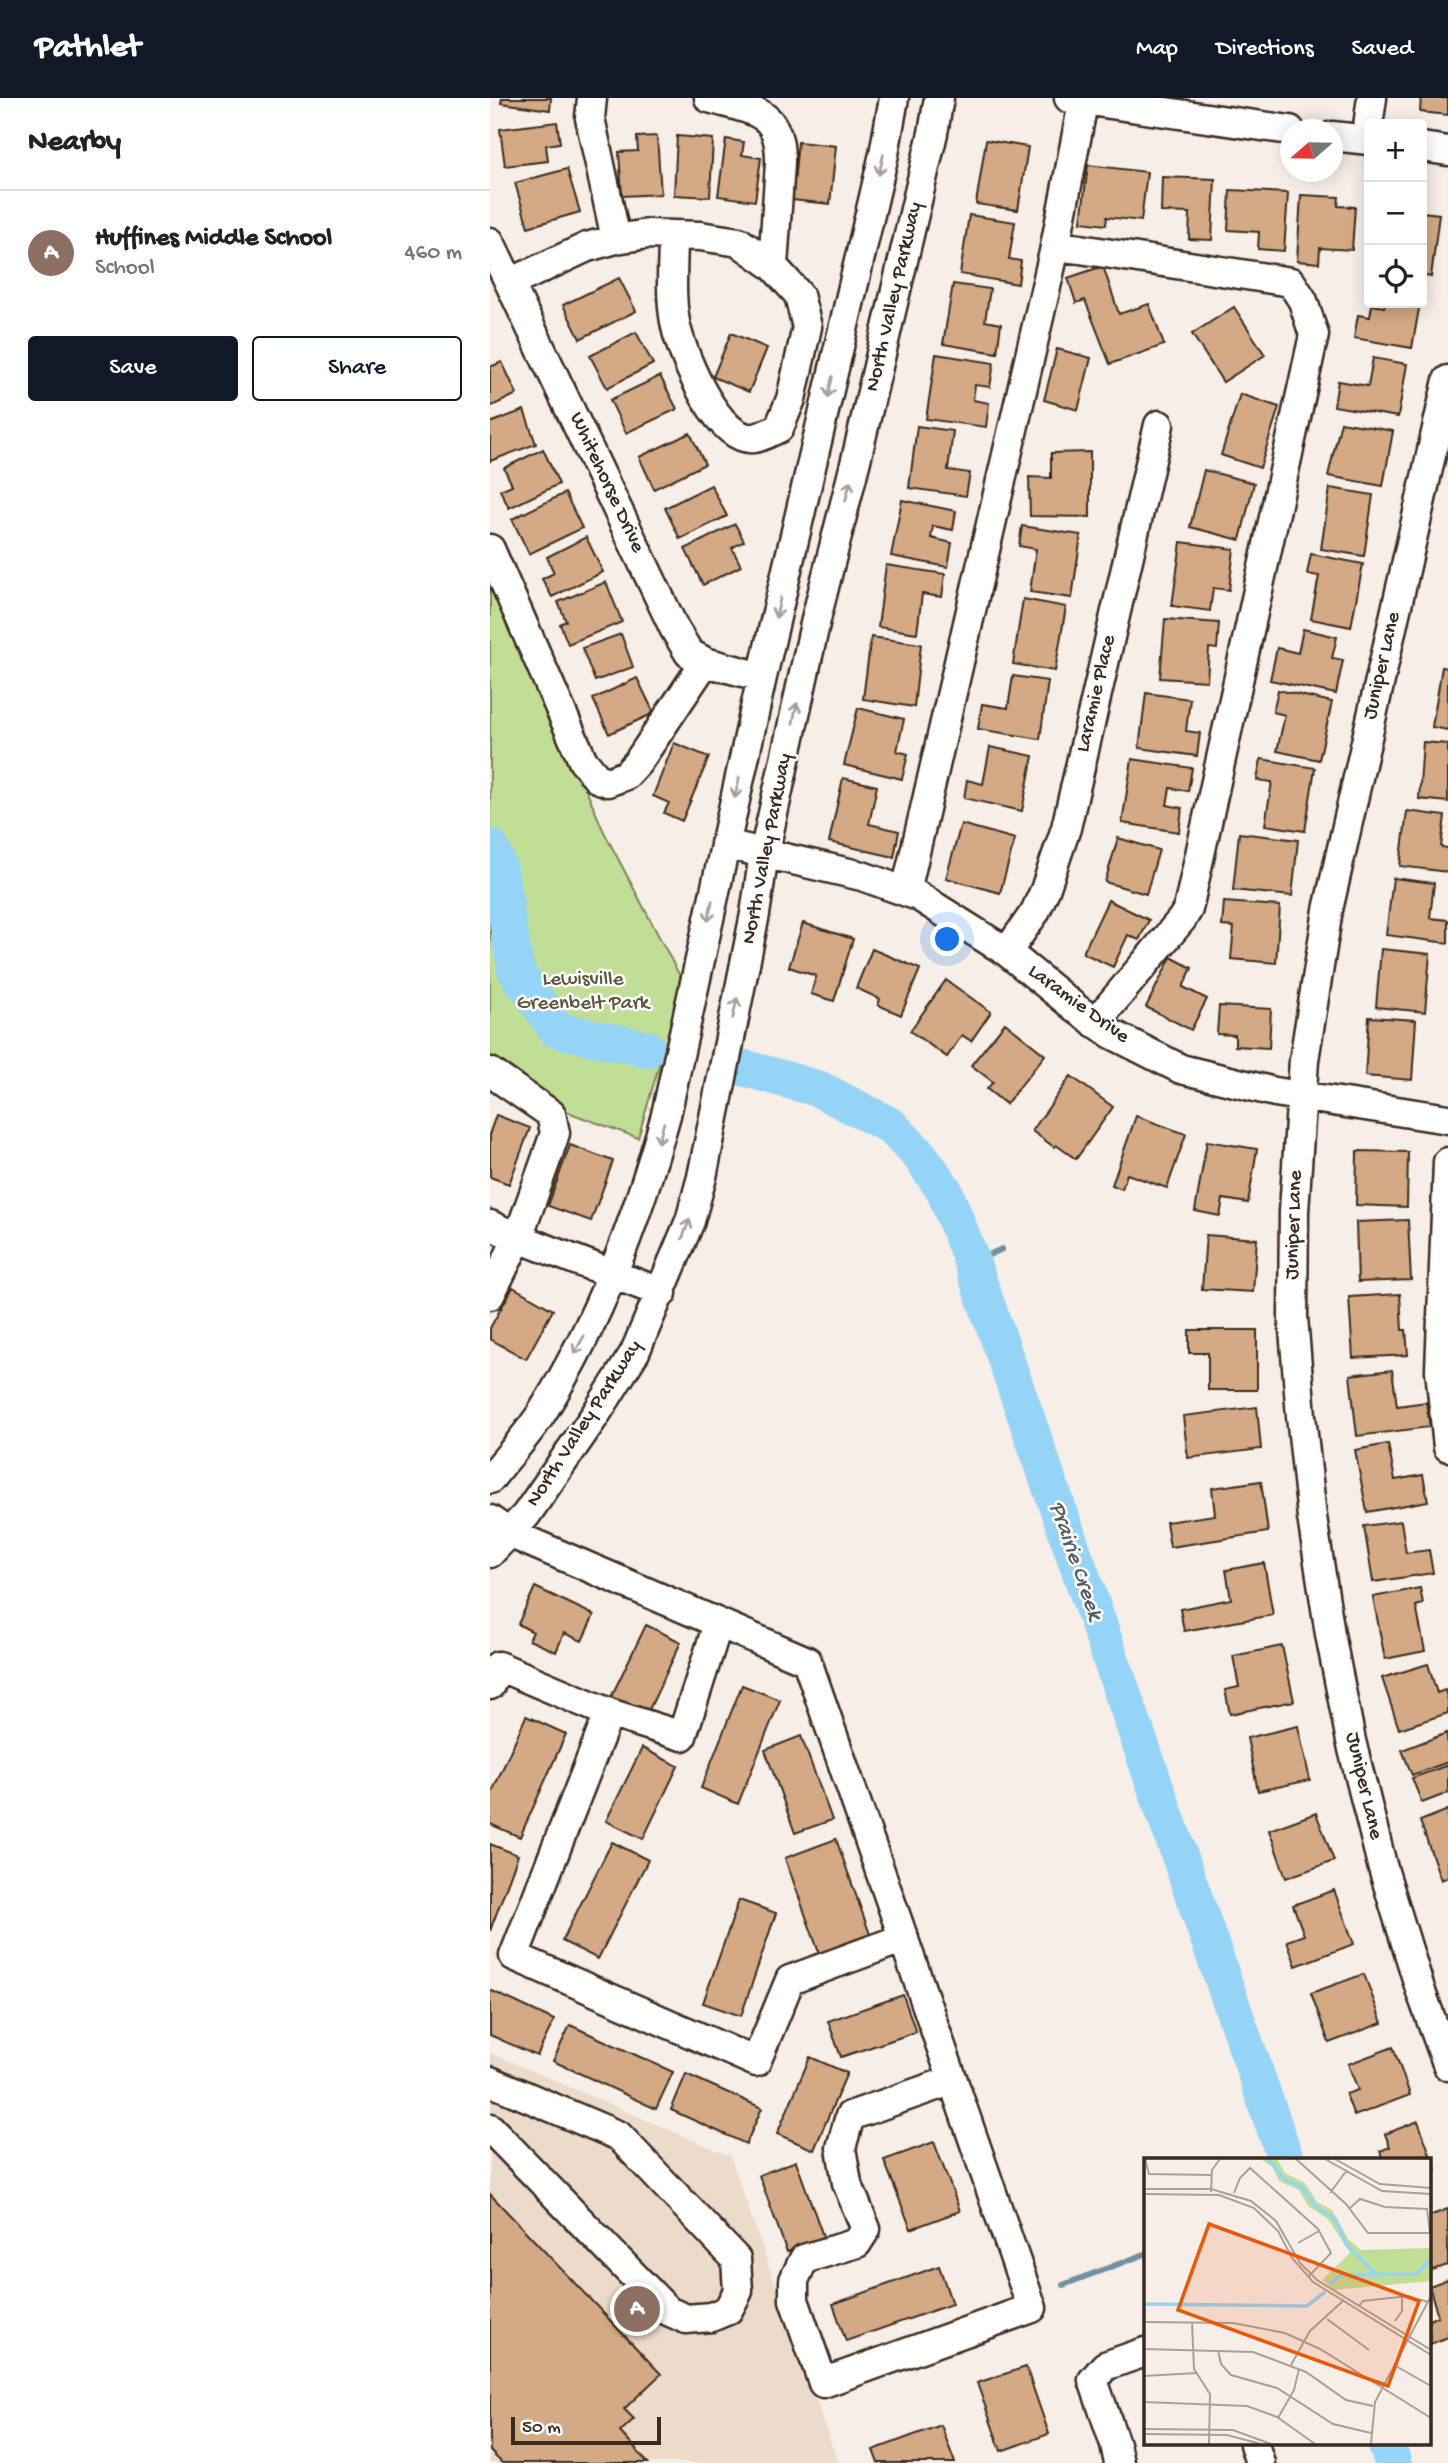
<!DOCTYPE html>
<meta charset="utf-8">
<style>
:root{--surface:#fff;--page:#f6f6f6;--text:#222;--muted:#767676;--line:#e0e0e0;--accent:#111827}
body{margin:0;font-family:"Gochi Hand",sans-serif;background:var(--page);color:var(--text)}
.controls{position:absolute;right:21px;top:21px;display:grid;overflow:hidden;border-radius:7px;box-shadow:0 4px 18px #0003}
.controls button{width:63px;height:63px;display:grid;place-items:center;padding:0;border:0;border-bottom:2px solid var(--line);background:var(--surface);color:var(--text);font:35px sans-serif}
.compass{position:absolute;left:790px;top:21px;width:63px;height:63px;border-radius:50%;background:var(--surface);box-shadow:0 4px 18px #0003;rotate:250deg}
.scale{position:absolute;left:21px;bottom:18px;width:150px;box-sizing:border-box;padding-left:7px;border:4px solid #3b2a1e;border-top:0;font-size:19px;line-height:24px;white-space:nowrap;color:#3b2a1e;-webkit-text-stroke:5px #fff;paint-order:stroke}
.you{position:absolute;left:458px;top:842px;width:24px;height:24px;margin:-18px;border:5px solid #fff;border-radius:50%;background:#1a73e8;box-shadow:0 0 0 10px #1a73e833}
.badge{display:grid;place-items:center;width:46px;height:46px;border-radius:50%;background:var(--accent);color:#fff;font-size:23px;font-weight:700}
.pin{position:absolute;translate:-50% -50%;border:4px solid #fff;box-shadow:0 2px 7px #0006}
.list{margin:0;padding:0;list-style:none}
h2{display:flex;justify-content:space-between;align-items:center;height:91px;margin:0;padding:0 28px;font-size:30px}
h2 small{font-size:23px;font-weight:400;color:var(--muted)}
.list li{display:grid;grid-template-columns:46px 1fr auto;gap:21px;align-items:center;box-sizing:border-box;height:126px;padding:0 28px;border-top:2px solid var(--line)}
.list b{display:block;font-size:26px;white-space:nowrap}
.list p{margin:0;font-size:23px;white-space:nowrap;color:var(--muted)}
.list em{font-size:23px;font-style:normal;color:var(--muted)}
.actions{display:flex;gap:14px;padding:21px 28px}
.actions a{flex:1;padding:16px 0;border:2px solid var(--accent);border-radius:7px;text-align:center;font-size:24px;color:var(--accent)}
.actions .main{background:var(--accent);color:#fff}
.icon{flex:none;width:38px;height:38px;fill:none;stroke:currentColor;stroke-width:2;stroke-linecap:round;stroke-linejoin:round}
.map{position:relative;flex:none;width:958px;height:2365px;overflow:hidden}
header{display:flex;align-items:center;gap:42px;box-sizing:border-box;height:98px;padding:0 35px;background:var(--accent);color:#fff}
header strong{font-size:33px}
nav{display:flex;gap:38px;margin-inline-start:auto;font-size:24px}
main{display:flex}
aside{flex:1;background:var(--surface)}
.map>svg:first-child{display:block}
.built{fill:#ecdaca}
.green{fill:#c1de96;stroke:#7e845a;stroke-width:2}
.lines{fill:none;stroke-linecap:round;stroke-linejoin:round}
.stream{stroke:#7190a0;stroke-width:6}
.river{stroke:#95d4f6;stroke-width:37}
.building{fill:#d3aa85;stroke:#3b2a1e;stroke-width:2}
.minor-casing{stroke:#3b2a1e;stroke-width:33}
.minor{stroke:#fff;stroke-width:28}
.oneway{stroke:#a79f9a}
.labels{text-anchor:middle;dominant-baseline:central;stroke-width:5;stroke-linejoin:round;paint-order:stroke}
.street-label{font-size:21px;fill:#3b2a1e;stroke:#fff}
.park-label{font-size:21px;fill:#5c573c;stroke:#fff}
.water-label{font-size:23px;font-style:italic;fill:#565d5f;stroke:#fff}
.inset-river{fill:none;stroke:#95d4f6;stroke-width:3.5}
.inset-road{fill:none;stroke:#aba097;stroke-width:2}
.view{fill:#e8590c;fill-opacity:0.15;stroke:#e8590c;stroke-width:3.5}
.inset-edge{fill:none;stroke:#3b2a1e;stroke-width:3.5}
</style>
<header>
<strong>Pathlet</strong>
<nav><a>Map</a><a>Directions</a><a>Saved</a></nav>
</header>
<main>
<aside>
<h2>Nearby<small></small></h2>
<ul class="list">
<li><span class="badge" style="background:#8d6e63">A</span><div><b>Huffines Middle School</b><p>School</p></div><em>460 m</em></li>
</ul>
<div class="actions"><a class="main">Save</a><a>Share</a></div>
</aside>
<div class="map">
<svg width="958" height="2365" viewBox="0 0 958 2365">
<rect width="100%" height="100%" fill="#f6eee7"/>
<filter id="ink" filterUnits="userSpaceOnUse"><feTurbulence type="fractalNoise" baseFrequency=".0143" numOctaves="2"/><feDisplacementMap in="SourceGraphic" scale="14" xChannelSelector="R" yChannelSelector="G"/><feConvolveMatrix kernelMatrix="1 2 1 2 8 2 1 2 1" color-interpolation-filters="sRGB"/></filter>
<g filter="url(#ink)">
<path class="built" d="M0 1955 240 2058 348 2365H0Z"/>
<path class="green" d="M0 468 114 734 193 884 148 1040 83 1016 0 976Z"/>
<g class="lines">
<path class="stream" d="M481 1162 492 1160 512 1151
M573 2187 655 2156"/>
<path class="river" d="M0 749 9 770 26 873 67 932 158 951
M254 970 329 991 401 1028 431 1059 454 1092 479 1156 796 2062
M896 2346 903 2365"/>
</g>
<path class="building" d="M12 0H61L60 12 11 5Z
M931 0H958V17L930 14Z
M67 24 70 45 56 47 58 63 15 68 10 31Z
M167 38 171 96 132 98 129 54 148 53 147 39Z
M187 38 223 41 220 99 184 97Z
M236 41 254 44 252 57 271 60 265 103 228 98Z
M496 42 538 49 528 112 486 106Z
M308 44 346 48 340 106 302 102Z
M598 67 657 74 651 123 617 119 616 127 591 124Z
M77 71 90 114 38 129 25 85Z
M672 79 725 81 722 142 699 141 700 115 671 114Z
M740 92 798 95 794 153 768 151 769 134 738 132Z
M811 97 849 99 848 108 865 109 862 152 830 150 829 165 807 163Z
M932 114 949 116 941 179 932 177Z
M479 117 525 124 519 161 531 163 528 186 470 176Z
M613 168 629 216 659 206 674 247 620 266 595 202 586 205 578 180Z
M129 180 146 213 90 241 73 207Z
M463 186 500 191 495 223 511 226 507 255 453 246Z
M895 205H930L922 250 864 240 868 217 880 219 882 207 894 209Z
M744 209 775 257 733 284 702 236Z
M146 234 163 266 117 290 100 258Z
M241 235 277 250 259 294 223 279Z
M567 251 601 260 588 312 554 302Z
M446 256 504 265 500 289 485 287 483 302 499 305 496 329 436 321Z
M883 260 917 266 908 319 844 308 848 283 878 288Z
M12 264 27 296 0 309V269Z
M170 278 187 311 136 335 120 302Z
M750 296 789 309 770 370 731 357Z
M34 312 46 346 0 363V325Z
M851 324 903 333 893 388 838 378Z
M427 328 463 333 458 372 480 375 476 398 419 390Z
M200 335 215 366 164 391 149 359Z
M53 351 69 386 19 410 10 392 22 387 14 370Z
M600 354V419L540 418 539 379 561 380V355Z
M714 372 764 385 750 442 700 429Z
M221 387 237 418 190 441 175 410Z
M840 390 883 397 874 458 831 451Z
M75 395 92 430 39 456 22 421Z
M412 402 466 413 463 432 443 428 441 440 462 445 458 469 401 458Z
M245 426 254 443 242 450 251 468 213 487 195 451Z
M532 428 591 437 582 500 540 494 546 451 529 448Z
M96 439 113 474 62 499 52 481 64 475 57 459Z
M691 444 744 451 739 492 723 490 720 513 682 508Z
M821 456 873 466 861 529 821 521 829 478 817 476Z
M396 467 455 476 452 499 432 496 427 535 388 529Z
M116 484 132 524 78 546 70 526 76 523 68 504Z
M533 501 576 509 565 573 523 566Z
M675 521 729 525 727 551 719 550 717 583 670 580Z
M813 531 847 539 842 560 853 562 846 596 780 582 787 550 808 555Z
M131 536 143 569 105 583 92 550Z
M381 539 431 546 424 609 373 601Z
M952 569 958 570V632L942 629Z
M523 578 558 583 550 641 488 631 492 606 518 610Z
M147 580 164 615 119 636 103 601Z
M788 592 842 604 829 662 787 653 795 617 783 614Z
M656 595 700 601 696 633 710 635 707 658 649 650Z
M368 610 414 621 407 653 418 656 412 681 354 667Z
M933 644 958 646V704L929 701Z
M184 645 219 659 192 723 174 715 179 705 163 698Z
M500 649 543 658 532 713 474 700 477 682 493 686Z
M642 661 702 670 698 693 680 690 677 707 692 710 689 734 632 725Z
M771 661 825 670 815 733 775 727 782 684 767 682Z
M353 680 387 688 379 726 409 733 404 759 339 744Z
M917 713 955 718 951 749 958 750V774L910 768Z
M471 726 525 741 510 795 456 780Z
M749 735 808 742 802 798 743 792Z
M628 740 669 752 656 796 615 784Z
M903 780 944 785 940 820 958 822V845L896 837Z
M618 802 659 822 649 842 638 837 623 869 593 855Z
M734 804 790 808 786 865 741 861 744 829 732 828Z
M313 825 363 841 344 903 321 896 326 878 299 869Z
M382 851 430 871 411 917 388 907 390 901 366 890Z
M891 851 940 856 935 914 886 909Z
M681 859 702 870 693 889 717 901 701 932 656 909Z
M456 882 501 914 481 943 472 937 457 959 420 933Z
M729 908 781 911 779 950 745 948V937L727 936Z
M879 919 926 922 922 982 875 978Z
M515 925 555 957 516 1006 497 991 503 984 481 967Z
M581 978 623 1009 586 1061 566 1047 564 1049 542 1033Z
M6 1017 40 1030 19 1086 0 1079V1034Z
M646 1018 696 1036 677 1090 637 1076 632 1091 622 1087Z
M717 1043 767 1051 758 1105 733 1101 730 1118 705 1113Z
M80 1047 123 1063 101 1123 58 1108Z
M867 1053 918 1054 917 1109 866 1107Z
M918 1122 921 1182 868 1184 866 1124Z
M716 1137 767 1141 763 1194 712 1191Z
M23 1189 63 1212 36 1261 0 1241V1230Z
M910 1196 912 1232H916L918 1257 863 1260 859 1199Z
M699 1232H767V1292H718V1255H699Z
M902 1272 907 1308 936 1304 940 1329 867 1338 860 1277Z
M767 1309 771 1351 698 1360 693 1318Z
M898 1346 905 1382 933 1377 938 1403 877 1414 865 1352Z
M771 1383 778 1434 680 1449 676 1424 725 1417 722 1390Z
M911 1423 916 1455 939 1452 943 1475 883 1484 874 1428Z
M774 1465 783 1517 694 1533 690 1511 741 1501 736 1472Z
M45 1489 104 1517 92 1543 74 1535 66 1554 39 1542 43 1534 28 1526Z
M930 1490 933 1506 926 1508 935 1553 895 1561 883 1499Z
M156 1527 191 1544 157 1616 121 1599Z
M792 1548 804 1603 740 1616 735 1592 749 1589 743 1558Z
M938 1566 947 1595 955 1592 958 1602V1615L909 1631 892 1580Z
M252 1587 290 1602 248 1706 211 1690Z
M36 1618 76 1636 30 1739 0 1726V1699Z
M808 1628 820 1682 768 1693 757 1640Z
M957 1635 958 1664 922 1677 912 1652Z
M311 1638 342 1722 305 1735 275 1652Z
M152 1650 188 1668 153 1741 116 1723Z
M958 1667V1695L932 1705 922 1680Z
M958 1712V1779L951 1782 930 1723Z
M826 1715 844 1763 796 1780 779 1732Z
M346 1741 383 1845 332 1863 295 1760Z
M122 1744 158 1762 108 1861 72 1843Z
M0 1746 28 1757 0 1833Z
M844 1792 864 1846 806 1868 797 1843 814 1837 803 1807Z
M249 1802 286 1815 251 1918 213 1905Z
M874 1876 892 1925 839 1945 821 1895Z
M0 1892 64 1922 47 1958 0 1937Z
M413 1897 426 1934 351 1959 338 1923Z
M80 1927 183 1974 166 2011 63 1963Z
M903 1949 920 1997 864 2018 856 1996 868 1992 858 1966Z
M320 1959 357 1975 324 2052 287 2036Z
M196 1976 272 2010 256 2046 181 2012Z
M928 2023 946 2073 939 2076V2062H893L890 2053 900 2049 895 2036Z
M444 2044 470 2113 421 2131 394 2062Z
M306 2063 334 2141 297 2154 269 2077Z
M0 2096 171 2276 134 2311 144 2321 130 2334 158 2365H12L0 2353Z
M958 2111V2167L939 2173V2118Z
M449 2168 462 2206 356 2243 343 2206Z
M958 2181V2239L940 2246 939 2222 948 2218 939 2188Z
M536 2269 559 2336 511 2353 487 2285Z
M451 2327 465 2365H388L383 2352Z"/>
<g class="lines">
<defs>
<path id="minor" d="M102 0 100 20 126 141
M219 0C263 13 291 11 290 65L283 168
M579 0 800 32
M842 38 879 42
M876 42 882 0
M932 49 958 53
M0 144 184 530 199 555 215 564 272 579
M564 154 594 0
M20 185 97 149 126 141 158 136 183 137 210 138 249 144 283 168 309 197 317 229 301 301 289 330C282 333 272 339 264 340 228 344 195 262 187 233 179 202 183 168 183 137
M958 282 838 812 814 962 804 1113 803 1219 811 1318 822 1419 840 1536 861 1643 892 1767 931 1894 958 1968
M0 451 93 663 107 680 118 684 136 677 148 664 215 564
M235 746 372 778 428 798 517 854 588 912 622 936 691 971 785 994 958 1021
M416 793 564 154 574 149 590 151 801 184 813 203 824 237 698 811 692 821 605 925
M517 854 545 814 555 792 576 730 669 327
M0 974 61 1016 65 1035 57 1059 28 1140 0 1197
M958 1064 950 1272 958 1349
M0 1127 28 1140 172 1195
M0 1381C17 1359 38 1337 53 1313 110 1221 147 1121 176 1017L272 579 394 56 404 0
M0 1422 19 1435 317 1563 542 2210 333 2285 304 2202V2182L314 2161 367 2145 376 2131 357 2085 351 2050 360 2018 463 1982
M0 1455 36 1417 106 1316 145 1254 200 1123 212 1079 265 816 274 756 327 517 366 362 443 35 449 0
M0 1587 8 1568 119 1615 192 1638 228 1526
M119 1615 24 1858 266 1964 300 1882 414 1840
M0 1983 129 2038 246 2161 248 2193 238 2212 221 2219 196 2221 178 2213 0 2030
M764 2346 770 2365
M629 2365 625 2346 603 2282 615 2268 655 2254"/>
</defs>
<use href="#minor" class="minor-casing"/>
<use href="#minor" class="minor"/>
</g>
<defs><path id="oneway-shaft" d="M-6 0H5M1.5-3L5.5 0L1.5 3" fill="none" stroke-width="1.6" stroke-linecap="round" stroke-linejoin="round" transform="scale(1.75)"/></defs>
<g class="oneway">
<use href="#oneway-shaft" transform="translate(391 67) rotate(103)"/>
<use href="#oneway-shaft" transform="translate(340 289) rotate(103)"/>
<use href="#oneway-shaft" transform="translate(358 393) rotate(-76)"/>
<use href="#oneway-shaft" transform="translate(288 510) rotate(103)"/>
<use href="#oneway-shaft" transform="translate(305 615) rotate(-78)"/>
<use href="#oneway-shaft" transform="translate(247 690) rotate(103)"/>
<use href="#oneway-shaft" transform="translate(220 813) rotate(102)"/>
<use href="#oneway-shaft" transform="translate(245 910) rotate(-78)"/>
<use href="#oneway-shaft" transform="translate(171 1035) rotate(106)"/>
<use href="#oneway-shaft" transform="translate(196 1131) rotate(-69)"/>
<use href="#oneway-shaft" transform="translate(89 1247) rotate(119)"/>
</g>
</g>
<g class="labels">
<g class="street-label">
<text transform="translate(405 199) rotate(-77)">North Valley Parkway</text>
<text transform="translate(116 385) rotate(65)">Whitehorse Drive</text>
<text transform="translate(893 568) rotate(-77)">Juniper Lane</text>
<text transform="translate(607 596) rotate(-77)">Laramie Place</text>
<text transform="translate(278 751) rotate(-79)">North Valley Parkway</text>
<text transform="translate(588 907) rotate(36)">Laramie Drive</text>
<text transform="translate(805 1127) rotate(-88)">Juniper Lane</text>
<text transform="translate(95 1326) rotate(-57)">North Valley Parkway</text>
<text transform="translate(873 1688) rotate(77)">Juniper Lane</text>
</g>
<g class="park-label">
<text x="93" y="882">Lewisville<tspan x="93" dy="24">Greenbelt Park</tspan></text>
</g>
<g class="water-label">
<text transform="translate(585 1463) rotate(71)">Prairie Creek</text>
</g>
</g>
<g transform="translate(654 2060)">
<rect width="287" height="287" fill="#f6eee7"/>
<path d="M116 1H133L141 15 161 25 173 44 188 52 204 81 217 92 287 90V123L190 132 178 122 206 95 184 61 164 48 155 32 135 23 128 8Z" fill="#c1de96"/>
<path class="inset-river" d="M124 1 141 22 158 29 171 48 192 62 202 86 235 119M186 126 197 117 272 116 287 101M0 146 163 148 181 134"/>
<path class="inset-road" d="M1 1 5 16 67 17M152 1 202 46 224 75H286L283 51 241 49 216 41 206 50M181 1 238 33 287 36M191 1 236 26 287 30M0 31H67L107 43 132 63 156 105 173 122 287 192M67 34 68 12 76 1M90 35 96 20 106 10 174 71 187 95 165 118M186 35 203 12M0 36 75 37 110 50 134 73 148 100 169 124 287 197M154 85 175 73M215 148 219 143 264 138 284 144M183 161 225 192M251 163 258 153V139M0 164 89 165 141 175 176 191 287 260M48 164 50 211 66 236 65 286M0 191 109 194 162 214 202 242 229 248M74 192 77 206 87 217 133 230 189 266 227 275M147 207 166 173 200 142M250 207 287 228M0 218 52 215M0 244 103 248 133 259 171 286M134 260 150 232 155 211M0 271 89 272 127 286M0 276 83 277 117 286M227 286 231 244 287 138"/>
<path class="view" d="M65 66 275 143 244 228 34 152Z"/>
<rect width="287" height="287" class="inset-edge"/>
</g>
</svg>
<div class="controls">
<button>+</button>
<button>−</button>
<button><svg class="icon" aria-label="locate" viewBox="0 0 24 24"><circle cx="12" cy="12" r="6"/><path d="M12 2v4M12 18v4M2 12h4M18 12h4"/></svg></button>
</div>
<svg class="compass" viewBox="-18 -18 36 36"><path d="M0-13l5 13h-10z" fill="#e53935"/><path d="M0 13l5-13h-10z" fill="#767676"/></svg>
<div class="scale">50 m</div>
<div class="you"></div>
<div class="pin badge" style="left:147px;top:2211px;background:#8d6e63">A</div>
</div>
</main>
